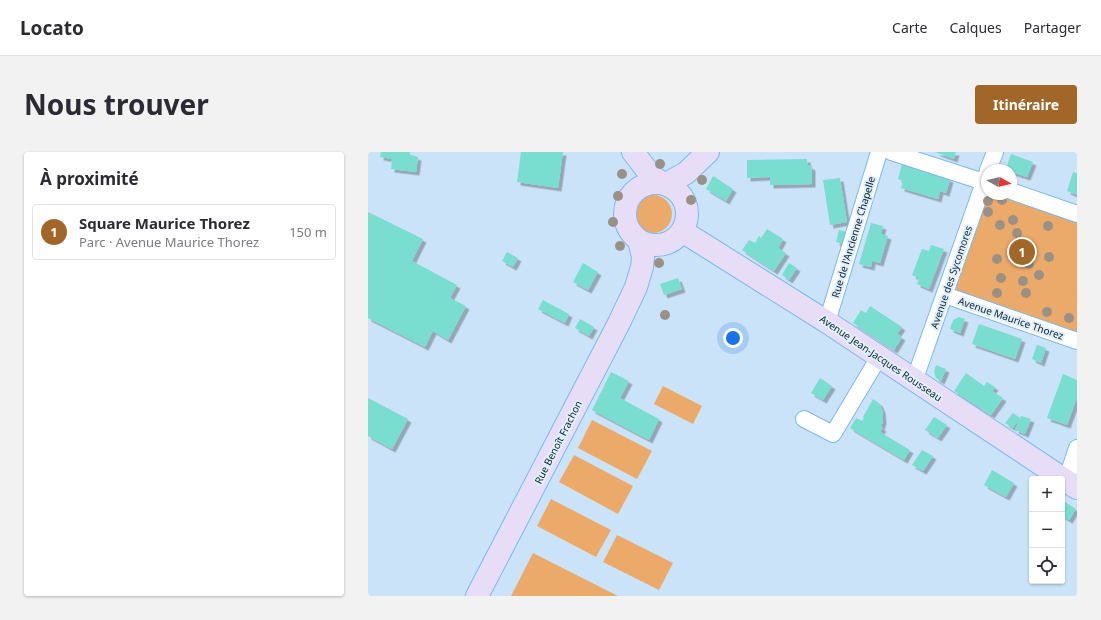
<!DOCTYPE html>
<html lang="fr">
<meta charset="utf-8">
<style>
:root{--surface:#fff;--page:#f2f2f3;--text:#2b2b33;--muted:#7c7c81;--line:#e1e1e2;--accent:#a26728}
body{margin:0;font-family:"Noto Sans",sans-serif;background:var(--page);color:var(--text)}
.controls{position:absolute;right:12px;bottom:12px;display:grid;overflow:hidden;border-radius:4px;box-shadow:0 1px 3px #0004}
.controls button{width:36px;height:36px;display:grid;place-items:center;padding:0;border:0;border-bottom:1px solid var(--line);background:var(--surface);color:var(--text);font:20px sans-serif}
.compass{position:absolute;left:613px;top:12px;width:36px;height:36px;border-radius:50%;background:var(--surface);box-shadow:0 1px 3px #0004;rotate:98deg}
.you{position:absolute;left:365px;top:186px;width:14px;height:14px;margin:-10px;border:3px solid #fff;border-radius:50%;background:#1a73e8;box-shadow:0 0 0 6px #1a73e833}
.badge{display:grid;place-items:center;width:26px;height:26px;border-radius:50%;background:var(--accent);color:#fff;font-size:13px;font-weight:700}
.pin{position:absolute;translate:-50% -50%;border:2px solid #fff;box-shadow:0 1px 4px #0006}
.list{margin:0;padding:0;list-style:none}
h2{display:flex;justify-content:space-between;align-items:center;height:52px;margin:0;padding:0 16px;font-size:17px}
h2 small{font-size:13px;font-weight:400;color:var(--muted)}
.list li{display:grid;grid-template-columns:26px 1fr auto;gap:12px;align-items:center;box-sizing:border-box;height:56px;margin:0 8px 8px;padding:0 8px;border:1px solid var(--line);border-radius:4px}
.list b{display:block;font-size:15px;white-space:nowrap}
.list p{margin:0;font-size:13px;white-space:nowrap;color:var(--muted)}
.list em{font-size:13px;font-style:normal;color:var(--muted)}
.icon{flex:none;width:22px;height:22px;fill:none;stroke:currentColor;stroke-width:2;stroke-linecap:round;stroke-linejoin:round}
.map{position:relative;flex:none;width:709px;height:444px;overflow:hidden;border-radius:4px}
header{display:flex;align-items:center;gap:24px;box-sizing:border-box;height:56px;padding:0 20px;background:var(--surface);border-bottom:1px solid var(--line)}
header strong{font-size:19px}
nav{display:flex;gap:22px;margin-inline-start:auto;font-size:14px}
.intro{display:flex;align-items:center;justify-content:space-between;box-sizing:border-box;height:96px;padding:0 24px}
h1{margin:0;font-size:28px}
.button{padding:10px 18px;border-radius:4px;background:var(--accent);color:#fff;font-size:14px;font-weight:700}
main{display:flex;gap:24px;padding:0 24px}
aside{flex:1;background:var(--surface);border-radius:4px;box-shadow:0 1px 3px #0004}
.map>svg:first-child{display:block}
.green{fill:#ecaa6a}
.building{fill:#79ddcf;filter:url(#shadow)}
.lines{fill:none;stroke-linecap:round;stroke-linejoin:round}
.street-casing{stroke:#7ab9eb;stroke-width:18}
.secondary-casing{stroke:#7ab9eb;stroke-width:24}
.street{stroke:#fff;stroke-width:16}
.secondary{stroke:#e8ddf7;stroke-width:22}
.tree{fill:#9b9086}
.labels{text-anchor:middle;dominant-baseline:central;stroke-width:4;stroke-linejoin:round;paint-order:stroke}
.street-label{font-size:10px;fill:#072235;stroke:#e2eff9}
</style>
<header>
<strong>Locato</strong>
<nav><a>Carte</a><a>Calques</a><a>Partager</a></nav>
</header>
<div class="intro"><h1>Nous trouver</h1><a class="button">Itinéraire</a></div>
<main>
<aside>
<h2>À proximité<small></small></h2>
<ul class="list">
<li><span class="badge">1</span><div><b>Square Maurice Thorez</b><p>Parc · Avenue Maurice Thorez</p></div><em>150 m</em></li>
</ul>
</aside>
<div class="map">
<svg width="709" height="444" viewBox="0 0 709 444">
<defs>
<filter id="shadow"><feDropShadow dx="3.5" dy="3.5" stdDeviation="0" flood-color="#0004"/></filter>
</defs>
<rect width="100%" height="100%" fill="#cbe3f8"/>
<path class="green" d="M620 42H642L709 66V182L587 139 586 134Z
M266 62a19 19 0 1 1 38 0a19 19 0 1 1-38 0Z
M295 234 334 254 325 272 286 252Z
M224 268 284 299 269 327 210 296Z
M206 303 265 334 250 362 191 330Z
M183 347 243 378 228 405 169 374Z
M249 383 305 411 291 438 235 410Z
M165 401 250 444H143Z"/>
<path class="building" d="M13 0H42V3L50 5 48 20 23 17 24 7 12 5Z
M153 0H195L190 36 149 30Z
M567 0H588L586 7Z
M643 2 665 10 659 25 643 20V18H641L639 14Z
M439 7 440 13 444 15V32L402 33V25L379 26V8Z
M534 12 582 27 578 41 572 39 570 47 533 36 535 29 530 27Z
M705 20 709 21V43L699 39Z
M345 24 365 37 358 49 338 37Z
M472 26 479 70 462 73 455 28Z
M0 60 55 87 44 109 89 133 82 146 98 154 80 188 65 179 57 195 0 166Z
M503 71 515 74 513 82 520 84 512 111 504 109 503 115 491 112Z
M399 77 415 87 410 96 418 101 406 119 374 98 381 88 387 91 391 84 393 86Z
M471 78 479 80 475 92 468 90Z
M563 93 576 97 561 137 549 132 551 126 544 123 554 97 561 99Z
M139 100 150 106 145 115 134 109Z
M215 111 230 120 220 138 205 130Z
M421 111 429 116 421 128 414 123Z
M310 126 314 137 296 143 292 132Z
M175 148 201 162 197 171 170 157Z
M502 154 534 175 529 182 534 185 526 198 485 171 493 158 498 161Z
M591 165 597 167 592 181 582 177 585 168Z
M212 167 226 175 221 184 207 176Z
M611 172 654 187 647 207 604 192Z
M669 193 678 196 673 211 664 207Z
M568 213 578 217 573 229 568 226 566 220Z
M243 220 261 229 252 246 291 267 281 288 224 258Z
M598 221 616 234 619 230 627 235 624 239 635 246 623 263 586 239Z
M695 222 709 228V246L699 273 679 266Z
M452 226 464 234 455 248 443 241Z
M0 246 40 267 24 297 0 284Z
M505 247 511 251 514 257 515 268 513 275 515 276 512 280 542 298 536 308 482 276 488 266 494 269 496 266 495 265Z
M645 261 652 266 645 276 637 271Z
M653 264 663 267 657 282 647 278Z
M566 265 579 273 570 286 557 278Z
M554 298 565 304 555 319 544 313Z
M624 318 646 331 638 345 616 333Z
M694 348 708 357 701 368 694 364Z"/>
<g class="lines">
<defs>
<path id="street" d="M523 0 619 31
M620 18 627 0
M643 39 709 62
M577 143 709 189
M459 170 511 0
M546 229 619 22
M436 267 465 282 511 205
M698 329 709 296"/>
<path id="secondary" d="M265 0 282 22 292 30
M257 62a31 31 0 1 1 62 0a31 31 0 1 1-62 0Z
M298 32 318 21 340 0
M314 79 459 170 709 336
M109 444 251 171 268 135 274 115 275 105 271 88"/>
</defs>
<use href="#street" class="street-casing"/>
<use href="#secondary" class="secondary-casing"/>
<use href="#street" class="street"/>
<use href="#secondary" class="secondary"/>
</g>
<g class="tree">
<circle cx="292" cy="12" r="5"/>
<circle cx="254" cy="22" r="5"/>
<circle cx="334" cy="28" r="5"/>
<circle cx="250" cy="44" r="5"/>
<circle cx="323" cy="48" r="5"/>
<circle cx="634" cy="48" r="5"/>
<circle cx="620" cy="49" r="5"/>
<circle cx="620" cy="60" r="5"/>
<circle cx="645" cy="68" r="5"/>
<circle cx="245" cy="70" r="5"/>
<circle cx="632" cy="73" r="5"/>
<circle cx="680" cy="74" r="5"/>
<circle cx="649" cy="81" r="5"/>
<circle cx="252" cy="94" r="5"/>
<circle cx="662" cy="94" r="5"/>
<circle cx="649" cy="99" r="5"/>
<circle cx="681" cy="105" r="5"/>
<circle cx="629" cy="107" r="5"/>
<circle cx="291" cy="111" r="5"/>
<circle cx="661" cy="112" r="5"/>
<circle cx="671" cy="123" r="5"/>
<circle cx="633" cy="126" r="5"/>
<circle cx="655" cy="129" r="5"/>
<circle cx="629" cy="141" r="5"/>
<circle cx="658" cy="141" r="5"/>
<circle cx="679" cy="160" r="5"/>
<circle cx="297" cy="163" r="5"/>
<circle cx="701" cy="166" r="5"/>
</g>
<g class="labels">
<g class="street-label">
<text transform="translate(485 85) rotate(-73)">Rue de l'Ancienne Chapelle</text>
<text transform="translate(583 125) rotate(-71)">Avenue des Sycomores</text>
<text transform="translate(643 166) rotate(19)">Avenue Maurice Thorez</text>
<text transform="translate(513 206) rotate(34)">Avenue Jean-Jacques Rousseau</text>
<text transform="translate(190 290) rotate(-63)">Rue Benoît Frachon</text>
</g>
</g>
</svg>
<div class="controls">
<button>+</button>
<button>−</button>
<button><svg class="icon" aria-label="locate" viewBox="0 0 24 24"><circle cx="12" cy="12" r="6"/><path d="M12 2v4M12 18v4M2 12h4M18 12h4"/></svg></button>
</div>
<svg class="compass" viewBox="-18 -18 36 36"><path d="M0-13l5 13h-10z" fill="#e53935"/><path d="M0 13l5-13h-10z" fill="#7c7c81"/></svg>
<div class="you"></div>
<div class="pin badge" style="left:654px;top:100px">1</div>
</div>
</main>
